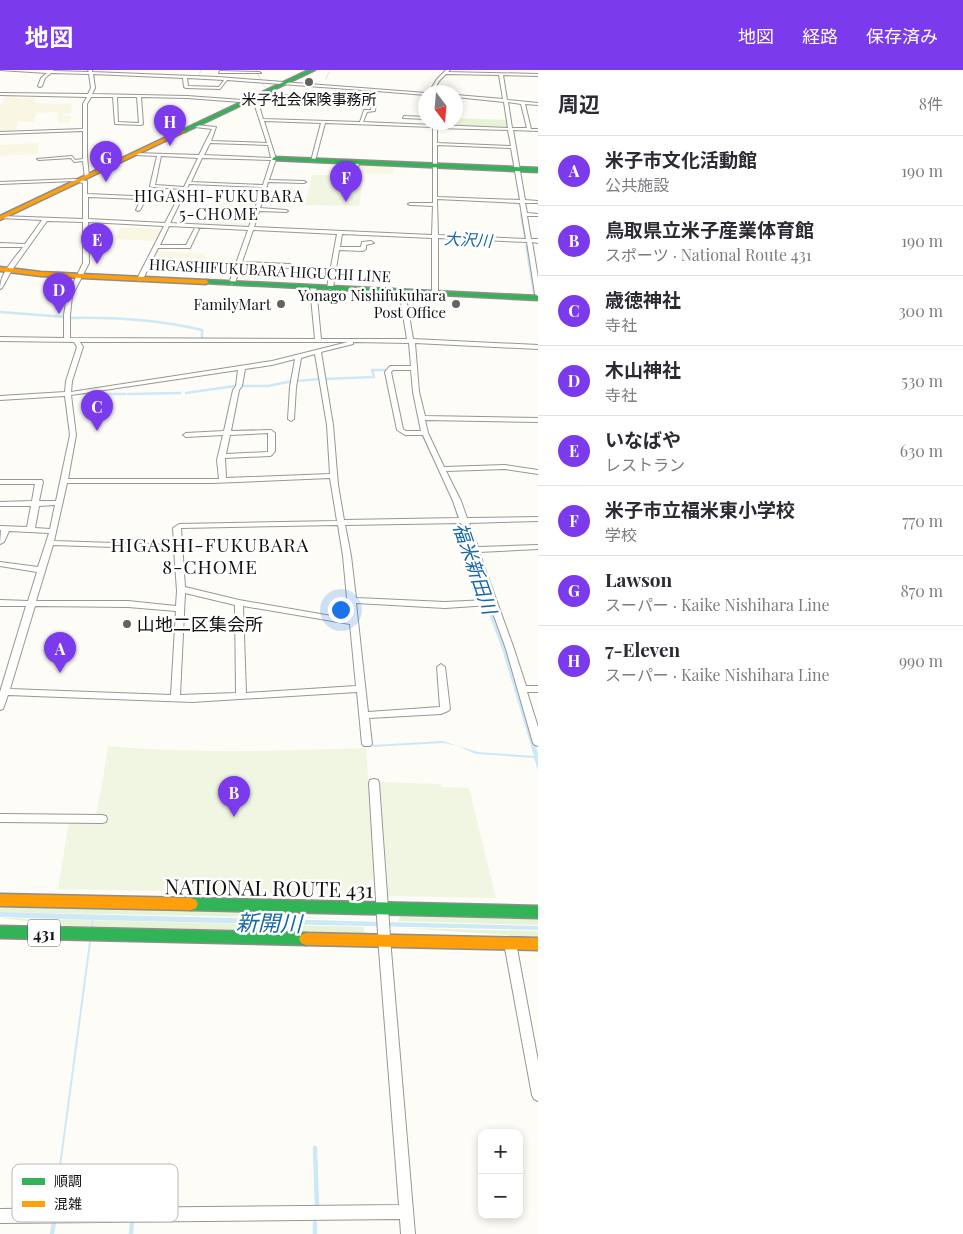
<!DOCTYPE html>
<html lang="ja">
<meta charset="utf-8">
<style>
:root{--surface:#fff;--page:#f7f7f7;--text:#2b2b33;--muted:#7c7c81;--line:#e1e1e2;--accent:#7c3aed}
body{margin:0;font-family:"Playfair Display","Noto Sans JP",serif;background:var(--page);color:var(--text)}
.controls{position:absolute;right:15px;bottom:15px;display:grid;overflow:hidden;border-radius:10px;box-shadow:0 2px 8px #0003}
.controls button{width:45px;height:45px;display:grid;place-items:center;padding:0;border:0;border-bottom:1px solid var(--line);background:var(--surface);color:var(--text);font:25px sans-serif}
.compass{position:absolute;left:418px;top:15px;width:45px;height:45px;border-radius:50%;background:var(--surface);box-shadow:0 2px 8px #0003;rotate:164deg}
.you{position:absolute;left:340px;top:539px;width:18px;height:18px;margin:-12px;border:4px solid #fff;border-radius:50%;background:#1a73e8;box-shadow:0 0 0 8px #1a73e833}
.badge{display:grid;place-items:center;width:32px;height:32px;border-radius:50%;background:var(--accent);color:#fff;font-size:16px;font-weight:700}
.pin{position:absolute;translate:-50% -41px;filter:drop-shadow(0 1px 2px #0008)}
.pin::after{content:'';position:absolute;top:26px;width:18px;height:15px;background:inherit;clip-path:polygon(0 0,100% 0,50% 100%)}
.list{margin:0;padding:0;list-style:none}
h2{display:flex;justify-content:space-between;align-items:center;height:65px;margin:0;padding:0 20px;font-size:21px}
h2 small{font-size:16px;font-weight:400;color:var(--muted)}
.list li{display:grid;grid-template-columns:32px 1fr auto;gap:15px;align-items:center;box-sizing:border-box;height:70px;padding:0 20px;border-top:1px solid var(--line)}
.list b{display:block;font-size:19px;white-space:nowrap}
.list p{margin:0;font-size:16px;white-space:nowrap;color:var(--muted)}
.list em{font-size:16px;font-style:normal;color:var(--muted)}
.map{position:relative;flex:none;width:538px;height:1164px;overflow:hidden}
header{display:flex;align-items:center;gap:30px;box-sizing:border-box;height:70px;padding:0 25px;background:var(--accent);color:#fff}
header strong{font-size:24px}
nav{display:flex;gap:28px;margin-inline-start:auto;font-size:18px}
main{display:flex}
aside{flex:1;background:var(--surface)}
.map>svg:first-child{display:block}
.farmland{fill:#f9f7e4}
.green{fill:#e7f3d7}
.pitch{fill:#f0f6e1}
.water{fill:#cde8f7}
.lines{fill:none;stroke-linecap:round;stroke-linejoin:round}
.stream-far3{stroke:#cde8f7;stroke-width:1}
.stream-far2{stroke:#cde8f7;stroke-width:2}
.stream-far1{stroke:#cde8f7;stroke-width:2.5}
.stream{stroke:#cde8f7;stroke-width:4.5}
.street-casing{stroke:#979795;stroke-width:2}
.fast-casing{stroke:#8e8d8b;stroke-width:3}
.slow-casing{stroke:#8e8d8b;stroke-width:3}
.street{fill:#fffffe;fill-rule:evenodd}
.fast{fill:#30b455;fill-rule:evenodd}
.slow{fill:#ff9f0a;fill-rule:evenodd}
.poi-dot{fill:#646362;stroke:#fff;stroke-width:2}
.labels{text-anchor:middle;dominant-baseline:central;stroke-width:5;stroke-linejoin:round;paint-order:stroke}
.far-poi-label{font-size:15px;fill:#111;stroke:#fff;text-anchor:end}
.far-street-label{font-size:15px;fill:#111;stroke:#fff}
.far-neighbourhood-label{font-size:16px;letter-spacing:1px;fill:#111;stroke:#fff}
.far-water-label{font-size:16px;font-style:italic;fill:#1768a6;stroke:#fff}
.shield{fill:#fff;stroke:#585858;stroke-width:1}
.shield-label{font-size:16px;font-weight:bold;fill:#111}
.poi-label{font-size:18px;fill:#111;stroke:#fff;text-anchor:start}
.neighbourhood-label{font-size:19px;letter-spacing:1px;fill:#111;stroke:#fff}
.water-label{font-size:19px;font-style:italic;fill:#1768a6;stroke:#fff}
.near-street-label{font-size:21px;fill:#111;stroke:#fff}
.near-water-label{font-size:22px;font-style:italic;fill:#1768a6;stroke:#fff}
.key{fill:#fff;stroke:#b8b8b8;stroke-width:1}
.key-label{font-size:14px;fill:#111}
</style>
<header>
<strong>地図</strong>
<nav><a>地図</a><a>経路</a><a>保存済み</a></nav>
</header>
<main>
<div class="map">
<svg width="538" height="1164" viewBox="0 0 538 1164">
<rect width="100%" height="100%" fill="#fdfcf7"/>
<path class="farmland" d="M6 25H18L17 28H36L35 33 72 34 71 43 63 44 62 46H71L70 53 58 52V42L36 43 34 52H18L16 62 0 63V37Z
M38 73V84L0 86V75Z
M360 94 394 96 393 104 358 103Z
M214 131 258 133 249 156 205 155Z
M121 157 160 159 162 160 157 171 115 169Z
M156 181 206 184 200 196 149 194Z"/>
<path class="green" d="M456 48 507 50 509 58 437 56V53L456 52Z
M0 836 244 841 301 847 363 849 0 842Z
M400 847 538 848V855L398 851Z
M0 848 364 857V863L71 856Z
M402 858 538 861V867Z"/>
<path class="pitch" d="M312 105 363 106 359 136 305 135Z
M108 676C194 684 280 681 366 678L375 810H369V825L58 819 69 751 94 754 102 715Z
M380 712 441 714 442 717 469 718 496 828 388 826Z"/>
<path class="water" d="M415 328 423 360 452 422 471 485 508 582 538 683V701L534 688 476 684 458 676 443 673 373 677 372 675 442 671 478 682 534 686 502 579 465 481 452 429 421 365Z
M0 842 538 856V860L94 850 55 1141H53L92 850 0 847Z"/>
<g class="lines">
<path class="stream-far3" d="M256 0 262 12
M199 6 201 0
M326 9 329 2
M262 13 266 18
M269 24 272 32 310 37
M271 102 275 91"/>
<path class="stream-far2" d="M269 110 272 101
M264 126 269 111
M261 137 263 128
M521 145 525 168
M526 176 534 224
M338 187 339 181"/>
<path class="stream-far1" d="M0 242 66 247
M71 248C115 247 159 250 202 260V270
M323 309 374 307 372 300H385
M297 311 319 309
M242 316H268L293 311
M186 323 235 316
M78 324H125
M128 324 180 323"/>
<path class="stream" d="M315 1078 317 1138
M315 1153V1164
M52 1164 54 1152
M131 1164 132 1152"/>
<defs>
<path id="street" d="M0 0H54L53 1 89 2 88 0H92V2L218 7 426 23V25L377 21 375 41 367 42 363 52 433 55V52H437V55L508 58 504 32 456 27V25L503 29 499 5 446 4 439 11 433 22H429L437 9 446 0H450L448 2 538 4V6L503 5 507 30 538 33V35L525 34 531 59H538V61L513 60 525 130 538 131V133H525L527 143 538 144V146H527L531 169H538V173L532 172 538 208V226L535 224 527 172 438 168V223L435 225 432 223V168L342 164 340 177H361L362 172 371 171 374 173 366 175V179L363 181 339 180 333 218 330 220 327 218 337 164 253 160 242 192 290 194 293 196 290 198 241 195 235 213 232 215 229 213 248 160 169 156 160 175H186L195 158 199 159 190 178H158L150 194 189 195 192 197 189 199 149 197 143 209 140 211 137 209 164 156 88 152 89 193 72 226 70 245V268L315 269 310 217 313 215 316 217 321 269H407L399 221 402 219 405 221 413 269 538 275V279L415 273 419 322 425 346 538 348V352L425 350 428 363 444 397 505 395 538 400V404L505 399 446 401 461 431 467 448 538 447V451L469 453 478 477 538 475V479L479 482 514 579 526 616H538V622H527L538 657V676L535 675 533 673 506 579 490 535 445 538 356 533 368 642 440 637 437 597 441 594 445 597 450 639 448 641 441 644 369 648 372 674 370 676H364L362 674 357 622 192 632 8 625 3 639 0 640V622L26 536H0V530L28 531 37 502 0 496V492L38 497 49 463 9 461 4 472 0 474 1 460H0V456L27 457 31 436H0V432L32 431 35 414H0V410H42L43 412 39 431H56L70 365 65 326 0 330V326L65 322 66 311 77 277 74 272 0 271V267L64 268V245L67 226 83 193V152L47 151 12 200 2 218 0 219C0 203 14 189 23 177H0V173L25 174 42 150 0 148V146L83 149V113L75 111 0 114V112L75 109 87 111V124L178 128 182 119 152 117 150 116 157 86 137 85 135 83 199 85 212 59 195 57 196 55 216 57 211 71 267 73 254 33 187 28 141 27 143 54 141 55 115 54 113 27H91L87 34V86L89 107 85 108 83 91 74 92 71 88 39 90 37 89 72 86 75 90 83 89V61L0 64V62L83 59V34L87 27 0 25V23L88 24 91 18 89 4 51 3 45 8 42 16 40 17 38 16 41 8 47 3ZM93 4 183 8 184 17 186 18 220 19 227 10 375 21 371 40H364L360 52 263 49 258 32 256 31 187 26 92 24 95 18ZM187 8 224 10 219 17 188 16ZM117 27H137L139 53 118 52ZM508 32 521 34 527 58H512ZM264 51 321 53 311 91 313 92 315 91 325 53 433 57V133H410L408 134 410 135 433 136 432 165 254 157 259 141 286 142 288 141 286 140 260 138 268 112 304 113 306 112 304 111 269 110 276 89ZM437 58 508 60 511 76 437 73ZM210 73 268 75 271 88 204 85ZM437 75 511 78 520 130 437 127ZM161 86 198 88 184 117 155 115ZM202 88 271 90 263 115 191 112ZM189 114 262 117 249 157 170 153ZM88 127 141 129 136 140 138 141 140 140 146 129 177 130 165 153 88 149ZM437 129 520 133 526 169 438 165ZM80 272H348L272 291 71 322 72 311 83 277ZM353 272 409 273 411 296H391L389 297 385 302 397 360 405 365H423L453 431 459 448 344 450 338 415 333 355 321 282 353 274ZM315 284 327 355 330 404 226 408 225 388 270 386 272 385 275 381V363L271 360 231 361 239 320 242 316 245 299 272 295 295 289 290 317 288 349 291 351 294 349 296 317 301 288ZM238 300 236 316 233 320 224 361 186 363 183 365 186 367 223 365 217 390 219 409H68L76 365 71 325ZM393 300H411L413 322 421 361H406L403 359 391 302ZM268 363V382L226 384 230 365ZM330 408 337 451 179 454 173 458 174 475 54 471 67 413H212ZM55 435 50 459 35 458 39 436ZM461 453 470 479 469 480 471 482 488 530 445 532 356 528 351 486 345 455ZM338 455 343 486 349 549 239 530 185 517 181 458ZM53 475 174 479 177 521 176 536 128 531H36ZM185 523 235 535 236 623 180 625ZM35 536 128 537 176 541 171 625 10 619ZM243 536 350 554 356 616 246 623Z
M220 1 259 2 261 3H219Z
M265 22 310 29 312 30 310 31 264 24Z
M404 46 426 47V49L403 48Z
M357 92 359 93 357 103 355 104 353 103 355 93Z
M374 709 378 710 379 713 391 880 415 1164H401L400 1149 0 1153V1139L399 1135 379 880 369 713 370 710Z
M0 744 102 745 106 746 107 749 106 752 102 753 0 752Z
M510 868 514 870 516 873 538 991V1031L534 1029 532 1025 504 873 506 870Z"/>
<path id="fast" d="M309 0H315L185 62 180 61Z
M274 87 538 98V102L272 90Z
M206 210 538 226V230L204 213V211Z
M191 828 538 836V848L191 840 186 838 184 834 186 830Z
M0 856 306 863 311 865 313 869 311 873 306 875 0 868Z"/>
<path id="slow" d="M181 60 186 61 0 150V146Z
M0 197 41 202 206 210 209 212 206 214 41 206 0 201Z
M0 824 191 828 196 830 198 834 196 838 191 840 0 836Z
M306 863 538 868V880L306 875 301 873 299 869 301 865Z"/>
</defs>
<use href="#street" class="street-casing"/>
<use href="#fast" class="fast-casing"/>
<use href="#slow" class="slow-casing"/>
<use href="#street" class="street"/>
<use href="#fast" class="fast"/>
<use href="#slow" class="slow"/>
</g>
<g class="poi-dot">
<circle cx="309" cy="12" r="5"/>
<circle cx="281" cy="234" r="5"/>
<circle cx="456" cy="234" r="5"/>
<circle cx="127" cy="554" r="5"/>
</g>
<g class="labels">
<g class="far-poi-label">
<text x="309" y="29" text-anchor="middle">米子社会保険事務所</text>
<text x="446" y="225">Yonago Nishifukuhara<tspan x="446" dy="17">Post Office</tspan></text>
<text x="271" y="234">FamilyMart</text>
</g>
<g class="far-street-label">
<text transform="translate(270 200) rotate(3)">HIGASHIFUKUBARA HIGUCHI LINE</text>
</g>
<g class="far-neighbourhood-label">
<text x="219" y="125">HIGASHI-FUKUBARA<tspan x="219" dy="18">5-CHOME</tspan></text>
</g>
<g class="far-water-label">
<text transform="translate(468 169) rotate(3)">大沢川</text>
</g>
<rect class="shield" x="28" y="849.5" width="32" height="27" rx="4"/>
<g class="shield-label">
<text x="44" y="863">431</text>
</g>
<g class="poi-label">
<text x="137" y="554">山地二区集会所</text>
</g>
<g class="neighbourhood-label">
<text x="210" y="474">HIGASHI-FUKUBARA<tspan x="210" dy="22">8-CHOME</tspan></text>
</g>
<g class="water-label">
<text transform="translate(476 498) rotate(71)">福米新田川</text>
</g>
<g class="near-street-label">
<text transform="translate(269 817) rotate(1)">NATIONAL ROUTE 431</text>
</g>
<g class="near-water-label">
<text transform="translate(269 852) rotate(1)">新開川</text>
</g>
</g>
<rect x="12" y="1094" width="166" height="58" rx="8" class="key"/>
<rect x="22" y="1108" width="23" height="7" fill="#30b455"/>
<rect x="22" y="1131" width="23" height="6" fill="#ff9f0a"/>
<g class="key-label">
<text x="54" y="1116">順調</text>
<text x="54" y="1139">混雑</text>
</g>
</svg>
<div class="controls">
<button>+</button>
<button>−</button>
</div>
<svg class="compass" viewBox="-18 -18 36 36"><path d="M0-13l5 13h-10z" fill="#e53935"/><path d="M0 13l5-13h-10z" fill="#7c7c81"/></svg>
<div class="you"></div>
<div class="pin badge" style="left:60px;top:603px">A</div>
<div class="pin badge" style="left:234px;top:747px">B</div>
<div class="pin badge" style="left:97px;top:361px">C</div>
<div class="pin badge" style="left:59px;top:244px">D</div>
<div class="pin badge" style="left:97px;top:194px">E</div>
<div class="pin badge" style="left:346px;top:132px">F</div>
<div class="pin badge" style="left:106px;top:112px">G</div>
<div class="pin badge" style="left:170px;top:76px">H</div>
</div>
<aside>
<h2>周辺<small>8件</small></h2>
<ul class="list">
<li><span class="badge">A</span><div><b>米子市文化活動館</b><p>公共施設</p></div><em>190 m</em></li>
<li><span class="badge">B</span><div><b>鳥取県立米子産業体育館</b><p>スポーツ · National Route 431</p></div><em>190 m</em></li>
<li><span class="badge">C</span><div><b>歳徳神社</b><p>寺社</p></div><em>300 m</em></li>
<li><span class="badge">D</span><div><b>木山神社</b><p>寺社</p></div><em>530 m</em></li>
<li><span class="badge">E</span><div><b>いなばや</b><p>レストラン</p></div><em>630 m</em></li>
<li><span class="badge">F</span><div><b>米子市立福米東小学校</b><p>学校</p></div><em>770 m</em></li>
<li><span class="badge">G</span><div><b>Lawson</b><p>スーパー · Kaike Nishihara Line</p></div><em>870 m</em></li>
<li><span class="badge">H</span><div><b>7-Eleven</b><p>スーパー · Kaike Nishihara Line</p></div><em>990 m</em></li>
</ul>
</aside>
</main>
